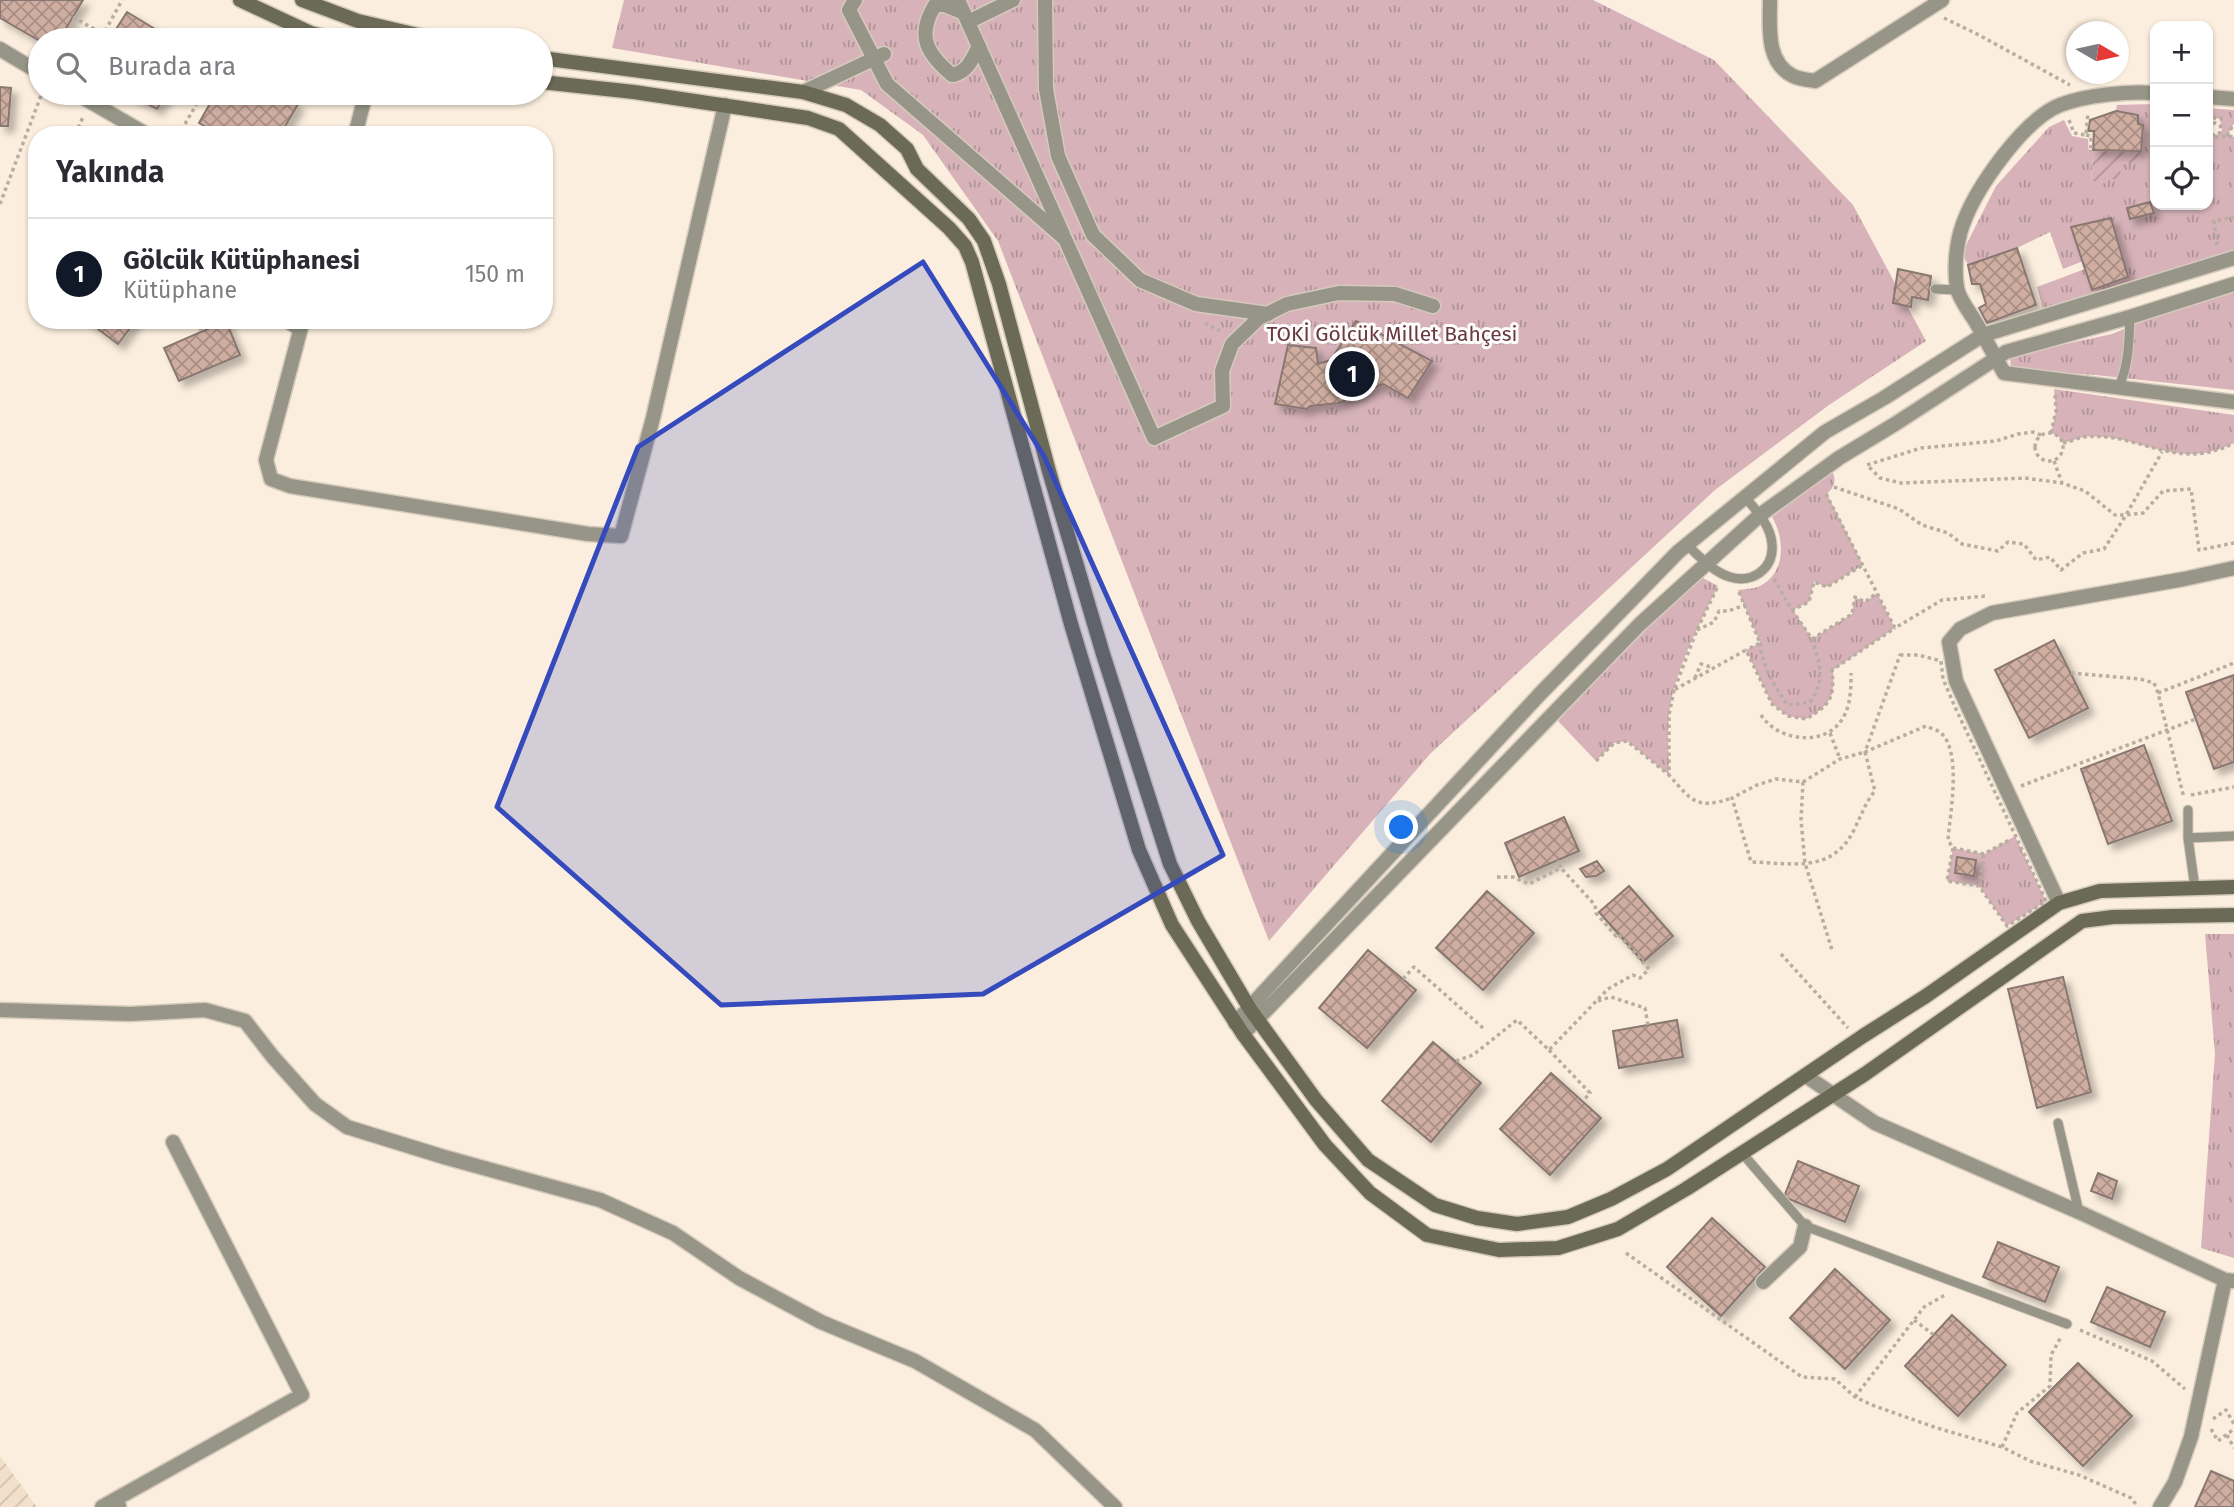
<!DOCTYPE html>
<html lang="tr">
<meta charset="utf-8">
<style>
:root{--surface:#fff;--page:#f2f2f3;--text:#2b2b33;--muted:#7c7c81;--line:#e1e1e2;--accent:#111827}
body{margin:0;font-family:"Fira Sans",sans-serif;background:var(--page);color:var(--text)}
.controls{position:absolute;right:21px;top:21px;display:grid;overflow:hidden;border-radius:14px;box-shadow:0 2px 5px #0004}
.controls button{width:63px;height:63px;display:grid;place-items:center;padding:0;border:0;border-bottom:2px solid var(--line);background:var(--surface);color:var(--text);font:35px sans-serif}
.compass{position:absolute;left:2066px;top:21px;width:63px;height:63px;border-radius:50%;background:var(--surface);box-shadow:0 2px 5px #0004;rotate:99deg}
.you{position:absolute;left:1402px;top:828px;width:24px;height:24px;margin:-18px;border:5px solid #fff;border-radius:50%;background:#1a73e8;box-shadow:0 0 0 10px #1a73e833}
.badge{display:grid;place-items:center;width:46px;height:46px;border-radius:50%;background:var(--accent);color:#fff;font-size:23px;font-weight:700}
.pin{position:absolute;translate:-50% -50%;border:4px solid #fff;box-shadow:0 2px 7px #0006}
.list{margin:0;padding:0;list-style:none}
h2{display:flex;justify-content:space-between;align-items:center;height:91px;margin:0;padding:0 28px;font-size:30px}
h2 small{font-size:23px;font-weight:400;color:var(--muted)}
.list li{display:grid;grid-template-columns:46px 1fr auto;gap:21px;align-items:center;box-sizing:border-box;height:112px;padding:0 28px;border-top:2px solid var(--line)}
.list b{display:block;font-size:26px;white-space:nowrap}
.list p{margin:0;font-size:23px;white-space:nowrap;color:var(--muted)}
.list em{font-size:23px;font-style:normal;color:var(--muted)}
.icon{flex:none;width:38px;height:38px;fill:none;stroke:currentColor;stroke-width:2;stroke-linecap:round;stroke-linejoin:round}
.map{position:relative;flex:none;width:2234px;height:1507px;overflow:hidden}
.search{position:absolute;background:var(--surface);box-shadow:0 2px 5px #0004;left:28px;top:28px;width:525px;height:77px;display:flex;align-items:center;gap:18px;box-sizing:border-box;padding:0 24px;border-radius:38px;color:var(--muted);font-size:26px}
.panel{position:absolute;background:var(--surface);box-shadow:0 2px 5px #0004;left:28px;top:126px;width:525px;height:203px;border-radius:28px}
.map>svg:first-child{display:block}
.industrial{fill:url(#industrial-furrows)}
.grass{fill:url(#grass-tufts)}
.garden{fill:url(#garden-furrows)}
.building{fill:url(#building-cross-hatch);stroke:#897771;stroke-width:2;filter:url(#shadow)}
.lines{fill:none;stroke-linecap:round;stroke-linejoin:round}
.service-casing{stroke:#d5cabc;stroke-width:11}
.pedestrian-casing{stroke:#d5cabc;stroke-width:17}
.minor-casing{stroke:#d5cabc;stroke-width:17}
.secondary-casing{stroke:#d5cabc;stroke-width:17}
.path{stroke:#b7ada0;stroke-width:3.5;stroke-dasharray:3.5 3.5;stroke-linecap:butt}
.service{stroke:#969587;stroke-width:9}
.pedestrian{stroke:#969587;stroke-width:14}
.minor{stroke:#969587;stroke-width:14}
.secondary{stroke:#6b6a56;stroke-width:14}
.marked{fill:#354abc;fill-opacity:0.2;stroke:#354abc;stroke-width:5;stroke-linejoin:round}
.labels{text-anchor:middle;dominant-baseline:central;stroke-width:6;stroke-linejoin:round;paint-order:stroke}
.park-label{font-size:21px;fill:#6a3742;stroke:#fdfdfd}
</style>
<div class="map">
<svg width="2234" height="1507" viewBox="0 0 2234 1507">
<defs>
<pattern id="industrial-furrows" width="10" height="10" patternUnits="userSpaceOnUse" patternTransform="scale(1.75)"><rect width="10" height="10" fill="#f2e0ca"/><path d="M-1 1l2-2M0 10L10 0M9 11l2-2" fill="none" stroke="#d0c1ae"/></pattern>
<pattern id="grass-tufts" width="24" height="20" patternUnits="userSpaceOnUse" patternTransform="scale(1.75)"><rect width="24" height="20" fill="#d7b3b9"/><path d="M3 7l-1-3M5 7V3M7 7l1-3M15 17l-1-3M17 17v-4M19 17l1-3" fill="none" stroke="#b09397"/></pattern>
<pattern id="garden-furrows" width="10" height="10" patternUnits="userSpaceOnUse" patternTransform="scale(1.75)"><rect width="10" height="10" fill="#d7b3b9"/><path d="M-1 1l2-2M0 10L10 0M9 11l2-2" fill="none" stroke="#b09397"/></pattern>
<pattern id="building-cross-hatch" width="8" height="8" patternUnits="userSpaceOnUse" patternTransform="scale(1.75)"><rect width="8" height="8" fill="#cfada1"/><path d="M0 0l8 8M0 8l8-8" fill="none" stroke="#a98e84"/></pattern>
<filter id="shadow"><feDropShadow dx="6" dy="6" stdDeviation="3.5" flood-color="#0004"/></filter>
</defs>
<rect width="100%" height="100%" fill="#fbeede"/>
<path class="industrial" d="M0 1456 37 1507H0Z"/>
<path class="grass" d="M624 0H1593L1714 60 1853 205 1926 341 1829 405 1715 490 1430 754 1269 941 998 241 923 135 861 90 612 48Z
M2155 104V205H2208V134L2211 133 2218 135 2222 130 2220 119 2209 117 2208 120V108L2234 110V123L2228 135 2234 137V251L2043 309 2037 287 2085 269 2093 290 2128 277 2089 222 2072 227 2083 261 2063 269 2050 232 2017 248 1968 265 1962 253 1996 186 2049 127 2064 120 2072 136 2088 139 2089 154 2093 155 2091 181 2107 183 2108 178 2121 162 2139 163 2143 125 2138 124V115L2116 111 2117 105Z
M2234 291V390L2095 375 2011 369 2010 356 2112 334 2170 310Z
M2054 389 2234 415V443C2176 473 2139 432 2084 437 2077 438 2070 442 2063 443L2058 436 2051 433 2056 411Z
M1832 471C1837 481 1834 487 1827 494L1863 565 1827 587 1814 582 1809 602 1793 610 1812 639 1852 614 1855 597 1865 602 1877 593 1895 628 1833 670C1835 698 1830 705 1806 719L1788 716 1772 704 1746 650 1760 643 1738 590C1745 589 1754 589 1760 586 1786 573 1785 539 1772 517Z
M1701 577 1718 586C1699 625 1674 672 1669 714 1667 734 1669 755 1669 775L1627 741 1614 743 1596 761 1558 721 1638 635Z
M2015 836 2046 901 2007 926 1979 886 1947 881 1953 848 1984 854Z
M2205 934H2234V1258L2201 1248 2215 1054Z"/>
<path class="garden" d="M2089 150H2093L2141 151 2139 164 2122 162 2119 180 2108 178 2107 184 2091 181 2093 156 2089 154Z"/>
<path class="building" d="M0 0H83L59 40 40 41 0 18Z
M127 12 173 40H109Z
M0 87 11 88 8 126H0Z
M126 93H167L157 109Z
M216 93H279L298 104 280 135H220L199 123Z
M2116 111 2138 115V124L2143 125 2141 151 2093 150 2094 131H2088L2090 120Z
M32 167H37V205L31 204Z
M2150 202 2154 213 2130 219 2127 208Z
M2111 218 2128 277 2092 290 2071 227Z
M2017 248 2036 305 1987 323 1979 308 1986 304 1980 284H1972L1968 265Z
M1898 269 1931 276 1928 300 1912 297 1911 307 1893 303Z
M86 320H136L118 344Z
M226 321 240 355 179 381 164 348Z
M1356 321 1432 361 1408 398 1383 384 1339 403 1310 406 1307 409 1275 404 1288 345 1316 348 1318 364 1334 359 1335 354Z
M2054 640 2088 708 2029 738 1995 670Z
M2234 675V762L2214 769 2186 692Z
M2144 745 2172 821 2108 844 2081 769Z
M1564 817 1579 851 1519 877 1505 843Z
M1957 857 1976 860 1974 876 1955 873Z
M1597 861 1604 871 1596 876 1586 877 1580 869Z
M1629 886 1673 936 1643 962 1599 912Z
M1487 891 1534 933 1483 990 1436 948Z
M1368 950 1416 990 1367 1048 1319 1008Z
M2063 977 2091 1092 2037 1108 2008 989Z
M1677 1020 1683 1057 1619 1068 1613 1031Z
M1433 1042 1481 1083 1431 1142 1382 1101Z
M1551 1073 1601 1118 1550 1175 1500 1129Z
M1798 1161 1859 1186 1845 1222 1784 1197Z
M2098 1173 2117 1181 2112 1199 2091 1191Z
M1712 1218 1765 1267 1721 1316 1667 1267Z
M1998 1242 2059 1267 2045 1302 1983 1277Z
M1835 1269 1890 1320 1845 1369 1790 1318Z
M2107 1287 2165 1312 2150 1347 2091 1322Z
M1952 1315 2006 1365 1958 1416 1905 1366Z
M2078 1363 2132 1416 2083 1466 2029 1412Z
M2211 1471 2234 1481V1507H2195Z"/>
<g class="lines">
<defs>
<path id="service" d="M164 135 171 132 179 135
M1935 289 1957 290
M280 320 300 332
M2119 386C2129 365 2129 340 2130 317
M1686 544C1699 556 1713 572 1730 577 1752 584 1774 569 1772 544 1771 526 1756 510 1745 497
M2188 810V838
M2195 888 2188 838 2234 836
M2058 1123 2079 1212
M1742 1153 1805 1226 2067 1324"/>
<path id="pedestrian" d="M855 0 849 10 887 84 1065 239 1154 438 1223 406 1222 371 1232 344 1259 318 1287 304 1339 293 1395 294 1433 306
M958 0 1063 234
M1045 0 1046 89 1058 156 1093 235 1140 280 1196 304 1268 314
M964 13 945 5H935C916 36 927 54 952 75 968 72 972 59 979 46
M968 22 1013 0
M803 92 884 54"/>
<path id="minor" d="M1770 0C1770 26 1765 62 1793 76 1799 79 1808 80 1815 81L1942 0
M0 49 40 73
M75 93 148 135
M2155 93C2128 91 2086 95 2060 105 2023 120 1976 188 1963 224 1956 243 1954 268 1957 288 1959 299 1969 311 1975 321 1985 338 1994 355 2004 373L2234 402
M2208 97 2234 99
M355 135 366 93
M303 320 266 460 271 479 290 486 588 534 621 536 653 418 725 105
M2059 903 1956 681 1949 642 1960 629 1992 613 2184 579 2234 568
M0 1010 130 1014 205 1010 245 1021 273 1057 315 1104 347 1127 444 1157 600 1200 673 1233 739 1278 821 1322 915 1361 1035 1430 1115 1507
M1235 1023 1539 695 1678 552 1825 432 1884 398 1983 335 2234 258
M1243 1034 1640 624 1760 515 1839 458 1895 424 2006 352 2130 317 2234 284
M1806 1076 1875 1123 2079 1212 2225 1280 2234 1281
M1763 1282 1800 1247 1805 1226
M116 1499 302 1395 173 1142
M102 1507 116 1499 119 1506
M2160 1507 2175 1482 2191 1437 2225 1280"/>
<path id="secondary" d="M240 0 311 33 337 40
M302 0 358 21 439 40
M541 58 803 92 846 105 880 125 907 149 917 169 969 219 984 241 999 284 1049 471 1103 654 1170 864 1198 921 1250 1009 1316 1100 1368 1160 1435 1205 1477 1218 1517 1224 1568 1217 1611 1199 1667 1169 1863 1036 1926 996 2059 903 2100 891 2234 887
M541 82 634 92 808 118 839 129 949 228 965 246 972 262 1071 624 1139 850 1172 925 1243 1034 1325 1145 1370 1193 1427 1235 1499 1250 1558 1248 1618 1229 1686 1189 1865 1074 2082 921 2113 917 2234 915"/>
</defs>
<use href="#service" class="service-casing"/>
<use href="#pedestrian" class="pedestrian-casing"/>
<use href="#minor" class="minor-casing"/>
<use href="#secondary" class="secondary-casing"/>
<path class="path" d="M73 17 103 34 100 40
M1944 18 1979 35 2070 85
M102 37 122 0
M2069 120 2074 133 2086 135 2088 113
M2208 120 2209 117 2221 119V114
M2209 129a6 6 0 1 1 12 0a6 6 0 1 1-12 0Z
M185 124 203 93
M79 135V126L83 117
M2086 135 2091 136V150
M2227 136 2234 123
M2208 138 2227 136 2234 137
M0 204 42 93
M2217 245 2214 221 2234 217
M199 320 201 331
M1205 323 1220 331
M2035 447a14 14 0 1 1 28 0a14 14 0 1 1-28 0Z
M2051 433 2056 411 2055 394
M2041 435 2033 432 2018 434 1996 441 1921 448 1867 465 1880 478 1901 483 2025 478 2062 483 2085 491 2115 515H2126L2162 452
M2063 443C2070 442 2077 438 2084 437 2139 431 2176 473 2234 443
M2054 461 2062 483
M1834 487 1899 509 1922 525 1948 533 1962 544 1998 551 2008 542 2024 544 2036 560 2050 557 2061 570 2083 553 2104 549 2126 515 2143 513 2163 491 2191 489 2199 550 2234 543
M1826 494 1895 628 1942 600 1986 596
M1774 579 1792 610 1809 602 1814 582 1827 587 1863 565
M1717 588 1697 630 1674 690 1746 650 1772 704 1788 716 1806 719C1830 705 1835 698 1832 670L1895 628
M1739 592 1760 643 1746 650
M1792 610 1812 639 1852 614 1855 597 1865 602 1877 593
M1697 630 1714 622 1719 611H1728L1745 605
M1760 643C1762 666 1774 686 1788 705L1810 702C1826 678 1820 665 1812 639
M1900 655H1918L1941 661 1943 679 1955 707 2046 901 2007 926 1979 886 1947 881 1953 848 1948 840C1950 814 1962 752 1941 733 1938 730 1930 728 1926 726L1865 752Z
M2071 673 2140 679 2154 683 2158 693 2184 798
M1695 678 1701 664 1714 668
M1674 690 1669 715V775C1692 801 1696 810 1732 798
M2158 693 2234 663
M1761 715C1778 742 1828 748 1844 716 1851 703 1851 687 1851 673
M1830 733 1840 759
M1865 752 1875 791C1865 803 1861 816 1854 830 1832 874 1792 863 1751 862L1732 798 1757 785 1776 779 1803 782 1840 759Z
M1596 761 1614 743 1627 741 1669 775
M1803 782 1801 820 1805 863 1832 950
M2021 786 2196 719
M2191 795 2234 787
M1953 848 1984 854 2011 839
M1497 877H1513L1529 884 1561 868 1558 860
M1979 886 1984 854
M1781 954 1848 1028
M1403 979 1414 967 1483 1028
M1598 1001 1611 997 1645 1008 1648 1025
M1549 1050 1590 1093 1583 1101
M1456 1061 1473 1055 1517 1020 1549 1050 1608 989 1633 975 1640 978 1649 969 1618 934 1616 936 1596 913 1595 905 1561 868
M1626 1253 1802 1377 1835 1379 1855 1397 1872 1405 1937 1428 2002 1447 2030 1461 2079 1475 2131 1498 2138 1507
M1914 1320 1934 1335
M2080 1330 2152 1361 2185 1389
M1855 1397 1924 1307 1945 1295
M2213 1419 2226 1410 2234 1424
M2211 1429 2218 1441 2234 1429
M2227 1435 2234 1448
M2002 1447 2017 1413 2050 1386 2051 1355 2061 1337"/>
<use href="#service" class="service"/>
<use href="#pedestrian" class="pedestrian"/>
<use href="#minor" class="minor"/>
<use href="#secondary" class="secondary"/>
</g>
<path class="marked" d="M923 262 1044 456 1223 855 983 994 721 1005 497 807 638 447Z"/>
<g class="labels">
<g class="park-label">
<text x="1392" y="334">TOKİ Gölcük Millet Bahçesi</text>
</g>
</g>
</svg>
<div class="controls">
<button>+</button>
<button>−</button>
<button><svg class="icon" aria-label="locate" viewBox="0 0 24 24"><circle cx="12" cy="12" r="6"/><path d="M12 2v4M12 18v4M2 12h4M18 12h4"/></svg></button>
</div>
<svg class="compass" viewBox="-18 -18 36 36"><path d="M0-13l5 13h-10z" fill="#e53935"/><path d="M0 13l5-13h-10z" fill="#7c7c81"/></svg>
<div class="you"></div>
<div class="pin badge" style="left:1352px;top:374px">1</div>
<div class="search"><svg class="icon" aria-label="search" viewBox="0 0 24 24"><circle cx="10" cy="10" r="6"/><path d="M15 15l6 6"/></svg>Burada ara</div>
<section class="panel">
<h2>Yakında<small></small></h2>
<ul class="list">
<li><span class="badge">1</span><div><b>Gölcük Kütüphanesi</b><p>Kütüphane</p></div><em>150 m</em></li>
</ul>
</section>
</div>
